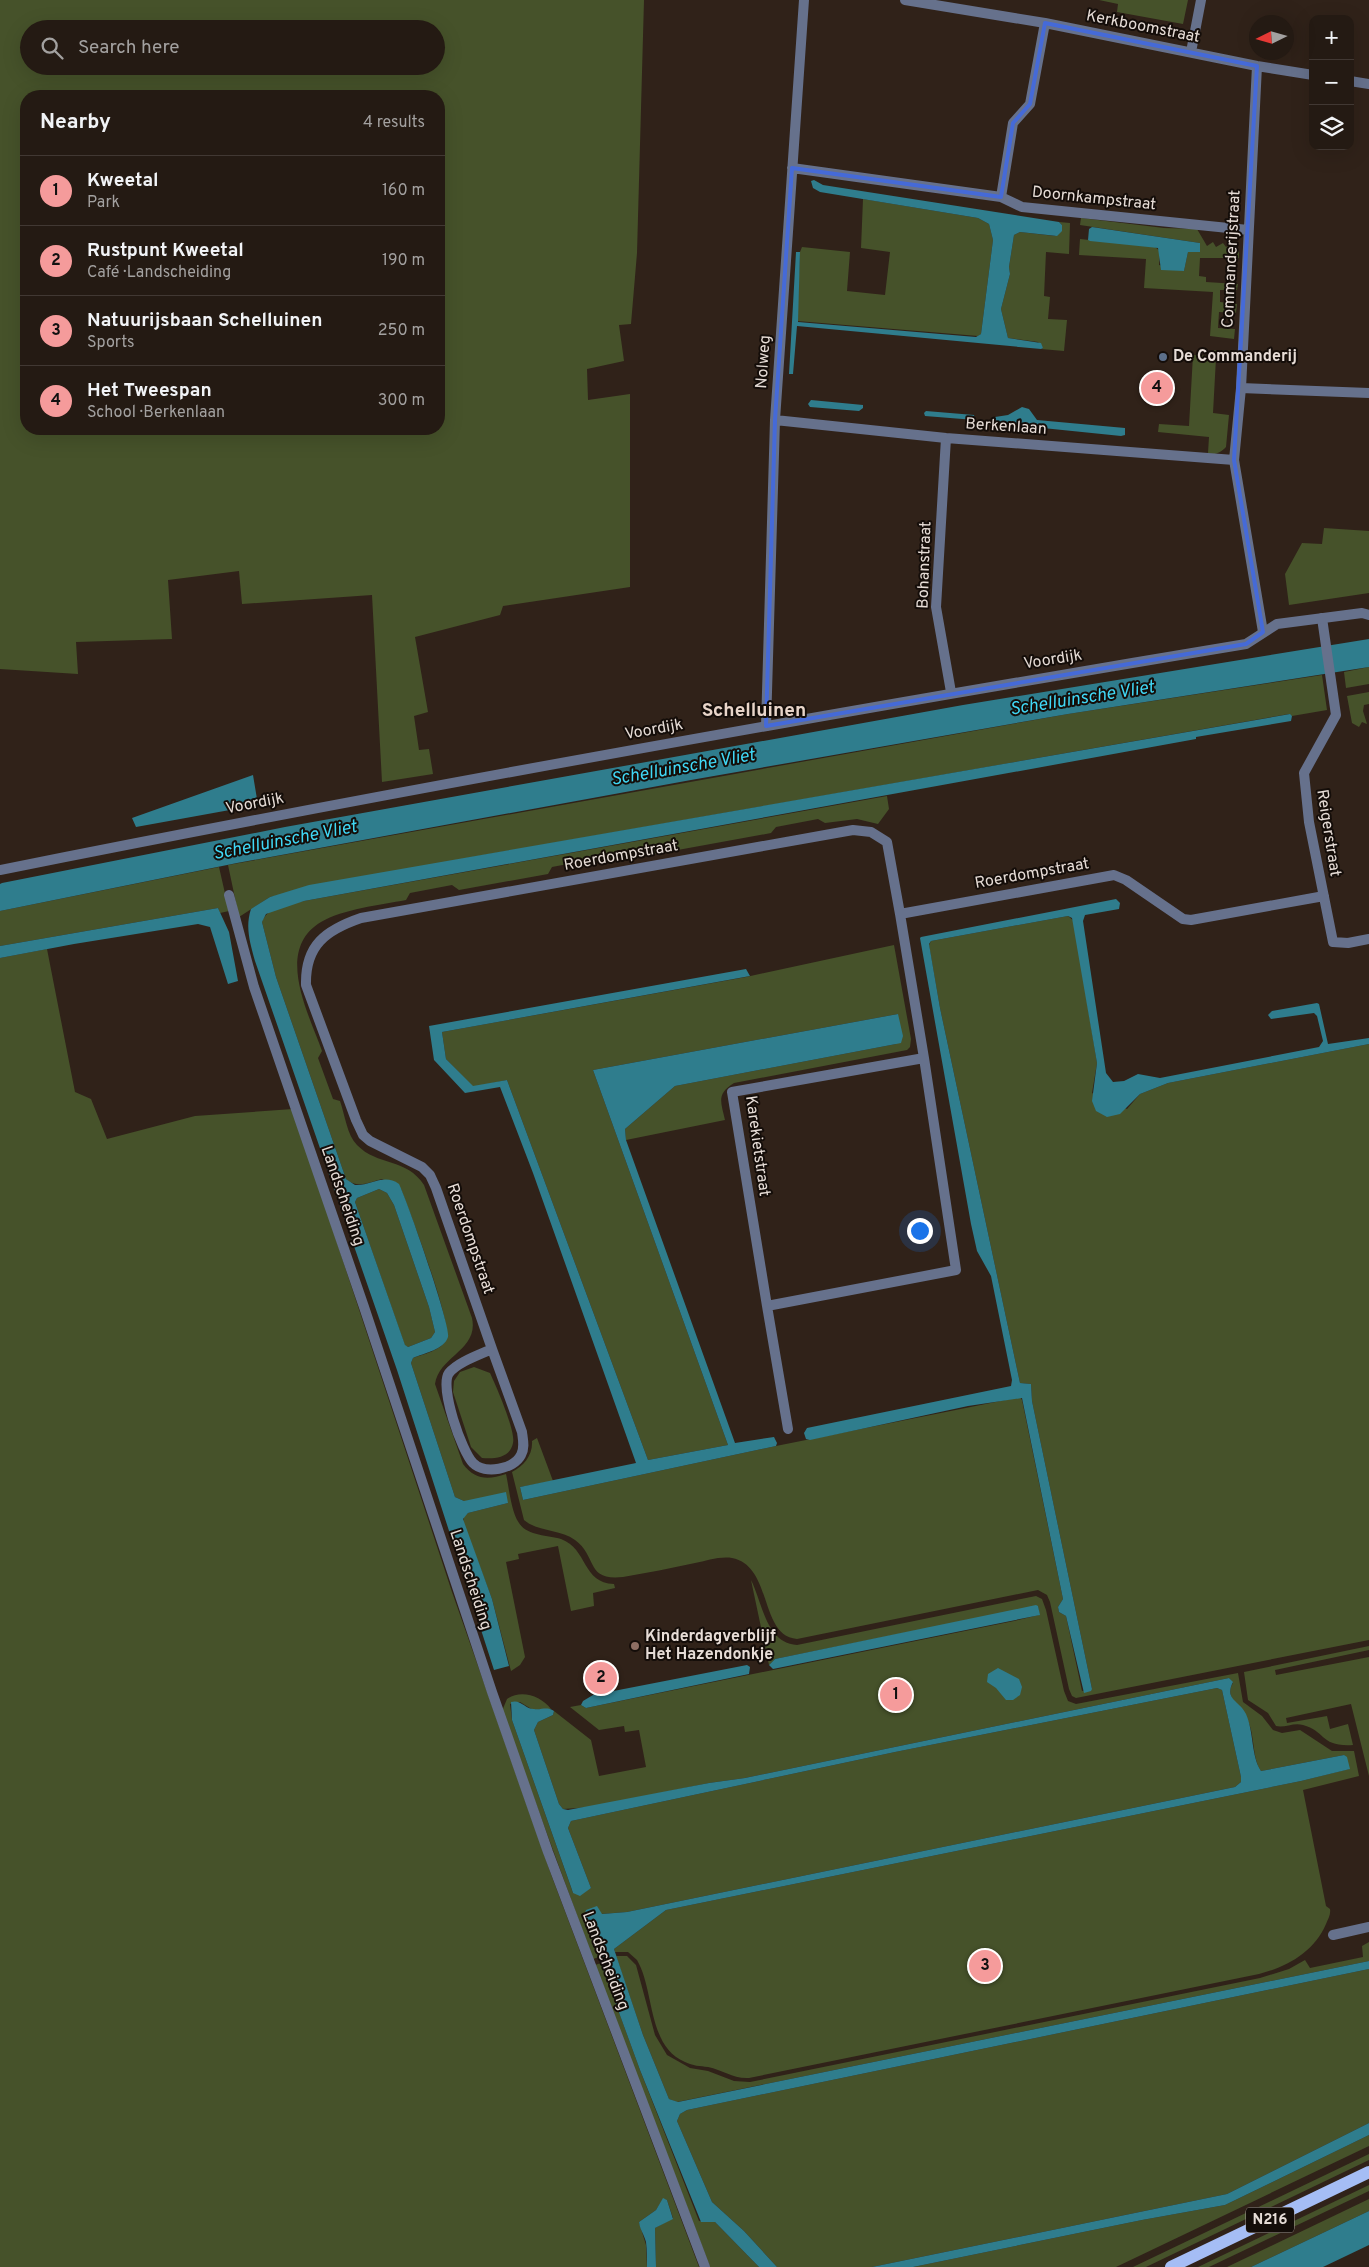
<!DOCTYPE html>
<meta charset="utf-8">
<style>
:root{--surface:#241a13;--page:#302721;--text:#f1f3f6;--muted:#a3a1a0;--line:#413833;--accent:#f59b9b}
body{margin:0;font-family:Overpass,sans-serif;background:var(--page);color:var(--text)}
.controls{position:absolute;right:15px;top:15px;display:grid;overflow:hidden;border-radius:10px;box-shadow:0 5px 20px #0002}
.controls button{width:45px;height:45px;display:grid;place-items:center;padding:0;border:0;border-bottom:1px solid var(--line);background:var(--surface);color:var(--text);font:25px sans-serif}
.compass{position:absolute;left:1249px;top:15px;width:45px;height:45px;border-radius:50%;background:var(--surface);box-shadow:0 5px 20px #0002;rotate:265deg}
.you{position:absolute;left:919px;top:1230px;width:18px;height:18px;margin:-12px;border:4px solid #fff;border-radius:50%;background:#1a73e8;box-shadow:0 0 0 8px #1a73e833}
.badge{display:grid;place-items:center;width:32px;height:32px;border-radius:50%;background:var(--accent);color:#111;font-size:16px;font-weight:700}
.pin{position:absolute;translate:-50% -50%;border:2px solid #fff;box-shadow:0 1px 5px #0006}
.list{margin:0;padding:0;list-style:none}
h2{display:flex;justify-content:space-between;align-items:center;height:65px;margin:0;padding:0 20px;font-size:21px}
h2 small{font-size:16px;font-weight:400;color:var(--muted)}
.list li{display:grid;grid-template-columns:32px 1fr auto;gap:15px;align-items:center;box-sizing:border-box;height:70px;padding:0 20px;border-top:1px solid var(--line)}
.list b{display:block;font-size:19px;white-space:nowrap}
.list p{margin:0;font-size:16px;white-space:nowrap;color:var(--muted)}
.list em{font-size:16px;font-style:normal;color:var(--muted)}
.icon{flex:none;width:28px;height:28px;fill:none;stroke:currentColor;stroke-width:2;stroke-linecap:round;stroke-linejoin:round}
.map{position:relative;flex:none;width:1369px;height:2267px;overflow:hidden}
.search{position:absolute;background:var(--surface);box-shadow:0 5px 20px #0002;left:20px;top:20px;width:425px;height:55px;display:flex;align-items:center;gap:12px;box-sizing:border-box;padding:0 18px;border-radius:28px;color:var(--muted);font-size:19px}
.panel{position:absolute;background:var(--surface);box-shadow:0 5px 20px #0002;left:20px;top:90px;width:425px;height:345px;border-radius:20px}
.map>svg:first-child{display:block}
.green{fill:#46522a;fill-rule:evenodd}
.water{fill:#2f7d8d;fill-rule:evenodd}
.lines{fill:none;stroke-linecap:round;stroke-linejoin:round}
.minor{stroke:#66718c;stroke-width:10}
.tertiary{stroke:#66718c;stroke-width:10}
.primary{stroke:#a5bdf5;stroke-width:12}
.marked{fill:none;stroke:#456ad8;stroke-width:4;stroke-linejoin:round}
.service-dot{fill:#5c6f8a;stroke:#140d09;stroke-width:2}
.education-dot{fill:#8d6e63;stroke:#140d09;stroke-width:2}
.labels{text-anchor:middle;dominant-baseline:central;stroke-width:4;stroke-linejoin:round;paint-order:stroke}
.shield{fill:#140d09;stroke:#a79e98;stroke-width:1}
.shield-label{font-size:15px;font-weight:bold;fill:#e6dcd6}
.street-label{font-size:16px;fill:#e6dcd6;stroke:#140d09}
.poi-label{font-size:16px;font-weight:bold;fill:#e6dcd6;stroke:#140d09;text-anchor:start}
.water-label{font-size:18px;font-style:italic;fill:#40d7f5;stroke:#140d09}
.quarter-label{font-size:19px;font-weight:bold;fill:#e8d5c9;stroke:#140d09}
</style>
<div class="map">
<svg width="1369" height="2267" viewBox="0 0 1369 2267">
<rect width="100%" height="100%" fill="#302219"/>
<path class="green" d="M0 0H644L637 253 631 324 619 325 624 361 587 369 588 400 630 394V587L503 606 500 615 415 637 428 712 414 716 419 750 429 749 433 774 382 782 372 595 242 604 239 571 168 580 172 639 76 642 78 674 0 669ZM29 29H436V66H29ZM26 96H439V429H26Z
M1099 0H1188L1183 24 1117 12 1118 4Z
M863 199 978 218 989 224 993 240 981 334 978 336 797 321 800 252 802 247 850 252 847 291 885 295 890 252 861 248Z
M1081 218 1164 228 1197 229 1207 246 1213 242 1216 247 1223 243 1226 247 1232 243 1239 252V258H1200L1199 276 1206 277V282L1238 284 1237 290H1220V302L1237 304 1236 313 1219 312 1218 328 1235 329 1234 339 1210 336 1213 292 1144 288 1146 259 1079 255 1080 239 1155 247 1160 251 1159 265 1184 271 1188 252H1200V243L1080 225Z
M1059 222 1070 223 1069 254 1046 252 1044 296 1050 297 1048 319 1067 320 1064 351 1041 349 1043 348 1038 342 1008 338 1001 309 1010 274 1009 267 1014 235 1020 232 1055 236 1062 225Z
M1214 350 1234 351 1233 359 1216 358 1213 413 1229 415 1226 447C1221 452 1215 456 1208 453L1209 437 1158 432 1159 424 1189 426 1193 355 1213 356Z
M1324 528 1369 531V593L1289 605 1285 574 1302 543 1322 544Z
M1369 667V684L1346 688 1344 672Z
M1322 675 1327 710 1292 716 1289 714 445 862 270 897 239 917 228 865 1068 714Z
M1369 692V704L1364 705 1363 711 1367 724 1362 722 1359 727 1352 723 1347 696Z
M887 796 889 809 878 824 857 819 825 823 818 819 776 827 771 833 601 864 594 859 552 867 548 874 459 890 452 885 410 893 406 900C380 905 343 909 321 922 274 950 309 1014 322 1051L318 1058 333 1099 340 1101C345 1115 347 1135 357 1145 377 1166 407 1158 424 1185L472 1318C479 1350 439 1356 435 1384L463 1464C475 1480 488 1480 506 1474 509 1487 511 1512 519 1523 527 1536 548 1535 561 1539 588 1549 582 1583 614 1584L615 1588 593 1593 594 1606 571 1611 558 1546 518 1554 519 1559 506 1562 525 1657 520 1665 511 1671 492 1599 463 1522 464 1517 468 1513 508 1503 464 1501 455 1497 411 1363 413 1358C424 1354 440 1351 446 1340 454 1326 409 1210 401 1189L382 1179C370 1182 357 1189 346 1179L276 977 262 922C267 907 290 904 304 901Z
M219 867 229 911 220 913 218 908 0 946V911Z
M1068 916 1074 921 1097 1063 1092 1093 1127 1109 1140 1094 1168 1083 1369 1044V1640L1076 1698 1072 1696 1069 1689 1050 1602 1047 1595 1038 1590 797 1639C759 1636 773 1566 732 1558 720 1556 706 1561 695 1563 671 1568 647 1573 623 1577 585 1581 598 1557 575 1540 560 1529 538 1532 524 1520L512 1472C524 1466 533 1455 532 1441L537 1438 553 1481 520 1487 523 1500 776 1446 1020 1397 1022 1400 1063 1599 1058 1607 1059 1612 1066 1616 1082 1691 1092 1689 1032 1401 1031 1384 1020 1383 940 1008 929 945 931 941Z
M894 945 911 1039 910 1047 907 1050 734 1083C716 1094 721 1102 725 1120L626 1140 625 1129 675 1086 896 1044 898 1014 593 1070 728 1445 648 1460 507 1080 473 1087 446 1059 442 1032 746 977Z
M47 949 75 1092 91 1099 107 1139 195 1116 293 1109 452 1592 552 1877 699 2267H656L655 2228 673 2218 667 2200 663 2199 656 2210 639 2222 646 2245 647 2267H0V958Z
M379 1189 387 1193 394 1205 429 1307 435 1332 431 1338 408 1347 405 1346 355 1202 357 1198Z
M474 1367 490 1373C496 1386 516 1431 513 1443 510 1458 495 1459 482 1458L471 1447 453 1392 454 1381 460 1372Z
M751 1580C763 1604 766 1643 797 1645L1036 1596 1042 1599 1046 1610 1064 1691 1068 1701 1076 1704 1238 1673 1243 1702 1262 1716 1273 1730 1282 1733 1300 1730 1332 1751H1354L1359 1776 1303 1790 1326 1906 1330 1909C1331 1915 1328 1919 1326 1924 1314 1952 1287 1967 1259 1974L749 2078C733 2079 723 2070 708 2067 700 2066 693 2066 685 2062 647 2046 655 1991 637 1960L628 1952H615L614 1949 666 1910 1301 1781 1349 1769 1344 1755 1261 1771C1252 1758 1255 1736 1248 1721 1243 1709 1223 1698 1233 1683L1229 1678 745 1778 709 1783 592 1807 563 1809 559 1804 534 1730 538 1722 553 1715 554 1711 591 1740 599 1776 646 1767 639 1730 625 1732 624 1726 599 1730 570 1707 581 1705 586 1708 1014 1621 1039 1615 1038 1606 775 1659 769 1665Z
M1369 1646V1650L1275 1670 1276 1675 1369 1657V1776L1351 1704 1286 1718 1287 1723 1327 1716 1330 1729 1348 1724 1353 1745C1320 1747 1326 1731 1303 1725 1294 1722 1285 1728 1276 1726L1268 1713 1248 1700 1244 1672Z
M1217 1688 1222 1690 1241 1777V1782L1235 1787 627 1912 601 1914 587 1925 599 1957 593 1959 502 1711 507 1699C521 1689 541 1696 551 1709L533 1710 520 1702 510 1704 512 1720 573 1893 591 1888 568 1828 571 1821 895 1752Z
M1369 1942V1961L677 2102 669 2099 643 2035 616 1956H627L636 1965 655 2035 667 2055 690 2068 708 2071 734 2081 750 2082 1260 1978 1289 1969 1305 1960 1310 1968 1363 1957 1362 1946Z
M601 1963 640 2070 699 2221 715 2222 759 2267H710L595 1965Z
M1369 1969V2123L1227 2194 872 2267H777L744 2231 712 2202 677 2121 680 2114 687 2110Z
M1369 2135V2146L1116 2267H913L1142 2220 1225 2205Z
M1369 2154V2160L1146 2267H1133Z
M1369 2185V2191L1209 2267H1198Z
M1369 2199V2211L1251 2267H1227Z"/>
<path class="water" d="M814 180 823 185 1059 222 1062 225V231L1057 236 1020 232 1014 235 1009 267 1010 274 1001 309 1008 338 1041 343 1043 348 1041 349 797 326 793 374H789L796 252H800L798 322 976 337 981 334 993 240 989 224 978 218 820 192 813 188 811 181Z
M1092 227 1200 243V252H1188L1184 271 1161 270 1158 248 1090 241 1088 240 1089 229Z
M811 400 863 405V408L859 411 810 407 808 404Z
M1022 407 1029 409 1037 420 1125 428V435L1121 436 993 423 995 417 1008 415Z
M926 411 974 415 975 420 925 416 924 413Z
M1369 639V667L1068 714 691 780 237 863 0 911V884L2 883 285 827 963 705Z
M1290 714 1292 716 1291 721 1196 737V739L304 901 266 914 262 922 276 977 346 1179 355 1185C371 1186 384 1173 399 1184 407 1200 451 1326 448 1337 444 1350 424 1353 413 1358L411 1363 455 1497 464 1501 506 1492 508 1503 468 1513 463 1519 492 1599 509 1666 494 1670 397 1370 255 961C250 943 245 927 251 909L270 897 309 885ZM379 1189 387 1193 394 1205 429 1307 435 1332 431 1338 408 1347 405 1345 355 1202 357 1198Z
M253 775 258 805 136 827 132 818Z
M1116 899 1120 903 1119 909 1085 915 1083 921 1106 1073 1113 1082 1124 1081 1138 1074 1160 1078 1319 1047 1323 1041 1317 1016 1314 1013 1271 1019 1268 1015 1272 1011 1317 1003 1319 1004 1328 1044 1369 1038V1044L1168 1083 1140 1094 1120 1114 1107 1117 1096 1111 1092 1101 1097 1063 1072 918 1068 916 931 941 929 944 940 1008 1020 1383 1031 1384 1032 1401 1092 1689 1091 1691 1084 1693 1066 1616 1059 1612 1058 1607 1063 1599 1022 1398 968 1406 810 1440 806 1439 804 1433 807 1428 1011 1386 1012 1380 991 1276 977 1251 971 1224 920 938 921 937Z
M218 908 229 932 238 981 228 984 210 927 198 924 74 944 0 958V946Z
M746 969 750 976 442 1032 446 1059 473 1086 507 1080 648 1460 728 1445 593 1070 898 1014 903 1036 901 1043 896 1044 675 1086 625 1129 626 1140 735 1443 774 1437 777 1443 776 1446 523 1500 520 1487 636 1463 533 1173 500 1087 465 1093 434 1060 429 1026Z
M1036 1605 1038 1606 1040 1615 773 1669 769 1665 775 1659Z
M747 1665 750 1667 749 1674 586 1708 581 1705 583 1701 593 1695Z
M998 1668 1019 1679 1022 1687 1020 1695 1013 1700H1006L996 1688 987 1682 988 1674Z
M1229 1678 1233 1682C1224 1700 1239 1700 1246 1714 1254 1732 1251 1756 1261 1771L1344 1755 1347 1757 1350 1769 1301 1781 666 1910 614 1949 643 2035 669 2099 678 2102 1369 1961V1969L687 2110 680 2114 677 2121 712 2202 744 2231 777 2267H759L715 2222H701L640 2070 587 1925 584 1916 586 1910 597 1906 602 1914 627 1912 1235 1787 1241 1782V1777L1222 1690 1217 1688 895 1752 571 1821 568 1828 591 1888 580 1896 573 1893 571 1887 512 1720 511 1702C521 1699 525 1709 534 1709 542 1710 547 1706 554 1711L553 1715 538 1722 534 1730 559 1804 563 1809 568 1810 709 1783 745 1778Z
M1369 2123V2135L1225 2205 1142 2220 913 2267H872L1227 2194Z
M663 2198 667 2200 673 2219 655 2228 656 2267H647C647 2259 647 2250 646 2242 644 2234 640 2230 639 2222L656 2210Z
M1369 2211V2245L1323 2267H1251Z"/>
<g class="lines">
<path class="minor" d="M905 0 1045 23 1257 66 1313 75
M1191 52 1201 0
M1257 66 1241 388 1234 460 1263 632
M1350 81 1369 84
M792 168 1001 197 1022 207 1248 230
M1001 197 1013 123 1030 104 1045 23
M1241 388 1369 393
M775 420 946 438 1234 460
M946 438 936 607 951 692
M1322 618 1336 715 1304 773 1309 822 1333 942 1348 943 1369 939
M766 726 775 420 804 0
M229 895 254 987 364 1307 492 1692 548 1852 705 2267
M900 914 924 1058 732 1092 767 1306 956 1270 924 1058
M767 1306 788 1429
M492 1349 522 1432C523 1440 525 1448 521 1455 514 1469 485 1475 473 1463 462 1452 439 1387 449 1373 458 1362 479 1355 492 1349L436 1188 430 1175 422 1167 370 1141 363 1135 356 1120 306 985C305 945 326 930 361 918L853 830 871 832 887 842 900 914 1114 875 1126 880 1183 919 1191 920 1324 896
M1333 1935 1369 1927"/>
<path class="tertiary" d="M0 870C414 787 830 713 1246 644L1277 624 1362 613 1369 615"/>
<path class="primary" d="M1171 2267 1369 2172"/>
</g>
<path class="marked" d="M1045 23 1257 66 1234 460 1263 632 1246 644 766 726 775 420 792 168 1001 197 1013 123 1030 104Z"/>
<circle class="service-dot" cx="1163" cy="357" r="5"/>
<circle class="education-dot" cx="635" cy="1646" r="5"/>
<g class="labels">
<rect class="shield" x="1246" y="2207.5" width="48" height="25" rx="4"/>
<g class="shield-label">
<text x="1270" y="2220">N216</text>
</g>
<g class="street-label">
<text transform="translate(1143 27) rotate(11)">Kerkboomstraat</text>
<text transform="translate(1094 199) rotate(6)">Doornkampstraat</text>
<text transform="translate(1232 259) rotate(-87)">Commanderijstraat</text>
<text transform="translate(764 362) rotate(-86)">Nolweg</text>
<text transform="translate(1006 427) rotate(4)">Berkenlaan</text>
<text transform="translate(925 565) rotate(-88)">Bohanstraat</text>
<text transform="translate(1053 660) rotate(-9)">Voordijk</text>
<text transform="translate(654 730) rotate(-10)">Voordijk</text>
<text transform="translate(255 804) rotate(-11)">Voordijk</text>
<text transform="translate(1328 833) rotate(81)">Reigerstraat</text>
<text transform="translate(621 856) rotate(-10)">Roerdompstraat</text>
<text transform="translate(1032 874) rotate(-10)">Roerdompstraat</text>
<text transform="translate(757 1146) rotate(82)">Karekietstraat</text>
<text transform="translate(342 1196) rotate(71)">Landscheiding</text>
<text transform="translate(470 1239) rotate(71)">Roerdompstraat</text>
<text transform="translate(470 1580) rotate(72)">Landscheiding</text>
<text transform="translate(605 1961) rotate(69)">Landscheiding</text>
</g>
<g class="poi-label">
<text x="1173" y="357">De Commanderij</text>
<text x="645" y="1637">Kinderdagverblijf<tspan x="645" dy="18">Het Hazendonkje</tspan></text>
</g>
<g class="water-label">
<text transform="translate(1082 699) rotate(-9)">Schelluinsche Vliet</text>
<text transform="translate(683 768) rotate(-10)">Schelluinsche Vliet</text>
<text transform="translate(285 841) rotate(-11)">Schelluinsche Vliet</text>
</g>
<g class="quarter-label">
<text x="754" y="711">Schelluinen</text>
</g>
</g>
</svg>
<div class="controls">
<button>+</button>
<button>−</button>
<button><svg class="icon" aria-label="layers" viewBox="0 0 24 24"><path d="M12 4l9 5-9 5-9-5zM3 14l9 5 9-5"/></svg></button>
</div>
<svg class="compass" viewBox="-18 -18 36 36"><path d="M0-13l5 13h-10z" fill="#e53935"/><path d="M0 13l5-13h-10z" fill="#a3a1a0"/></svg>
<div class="you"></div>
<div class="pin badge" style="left:896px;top:1695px">1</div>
<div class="pin badge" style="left:601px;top:1678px">2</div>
<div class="pin badge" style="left:985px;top:1966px">3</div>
<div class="pin badge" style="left:1157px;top:388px">4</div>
<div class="search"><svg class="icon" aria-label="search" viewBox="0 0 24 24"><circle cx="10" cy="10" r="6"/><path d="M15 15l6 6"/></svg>Search here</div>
<section class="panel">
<h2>Nearby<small>4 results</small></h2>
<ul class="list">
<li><span class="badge">1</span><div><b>Kweetal</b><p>Park</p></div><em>160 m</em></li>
<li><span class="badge">2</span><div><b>Rustpunt Kweetal</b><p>Café · Landscheiding</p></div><em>190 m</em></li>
<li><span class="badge">3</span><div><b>Natuurijsbaan Schelluinen</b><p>Sports</p></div><em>250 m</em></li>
<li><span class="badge">4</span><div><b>Het Tweespan</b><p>School · Berkenlaan</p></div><em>300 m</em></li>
</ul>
</section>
</div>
